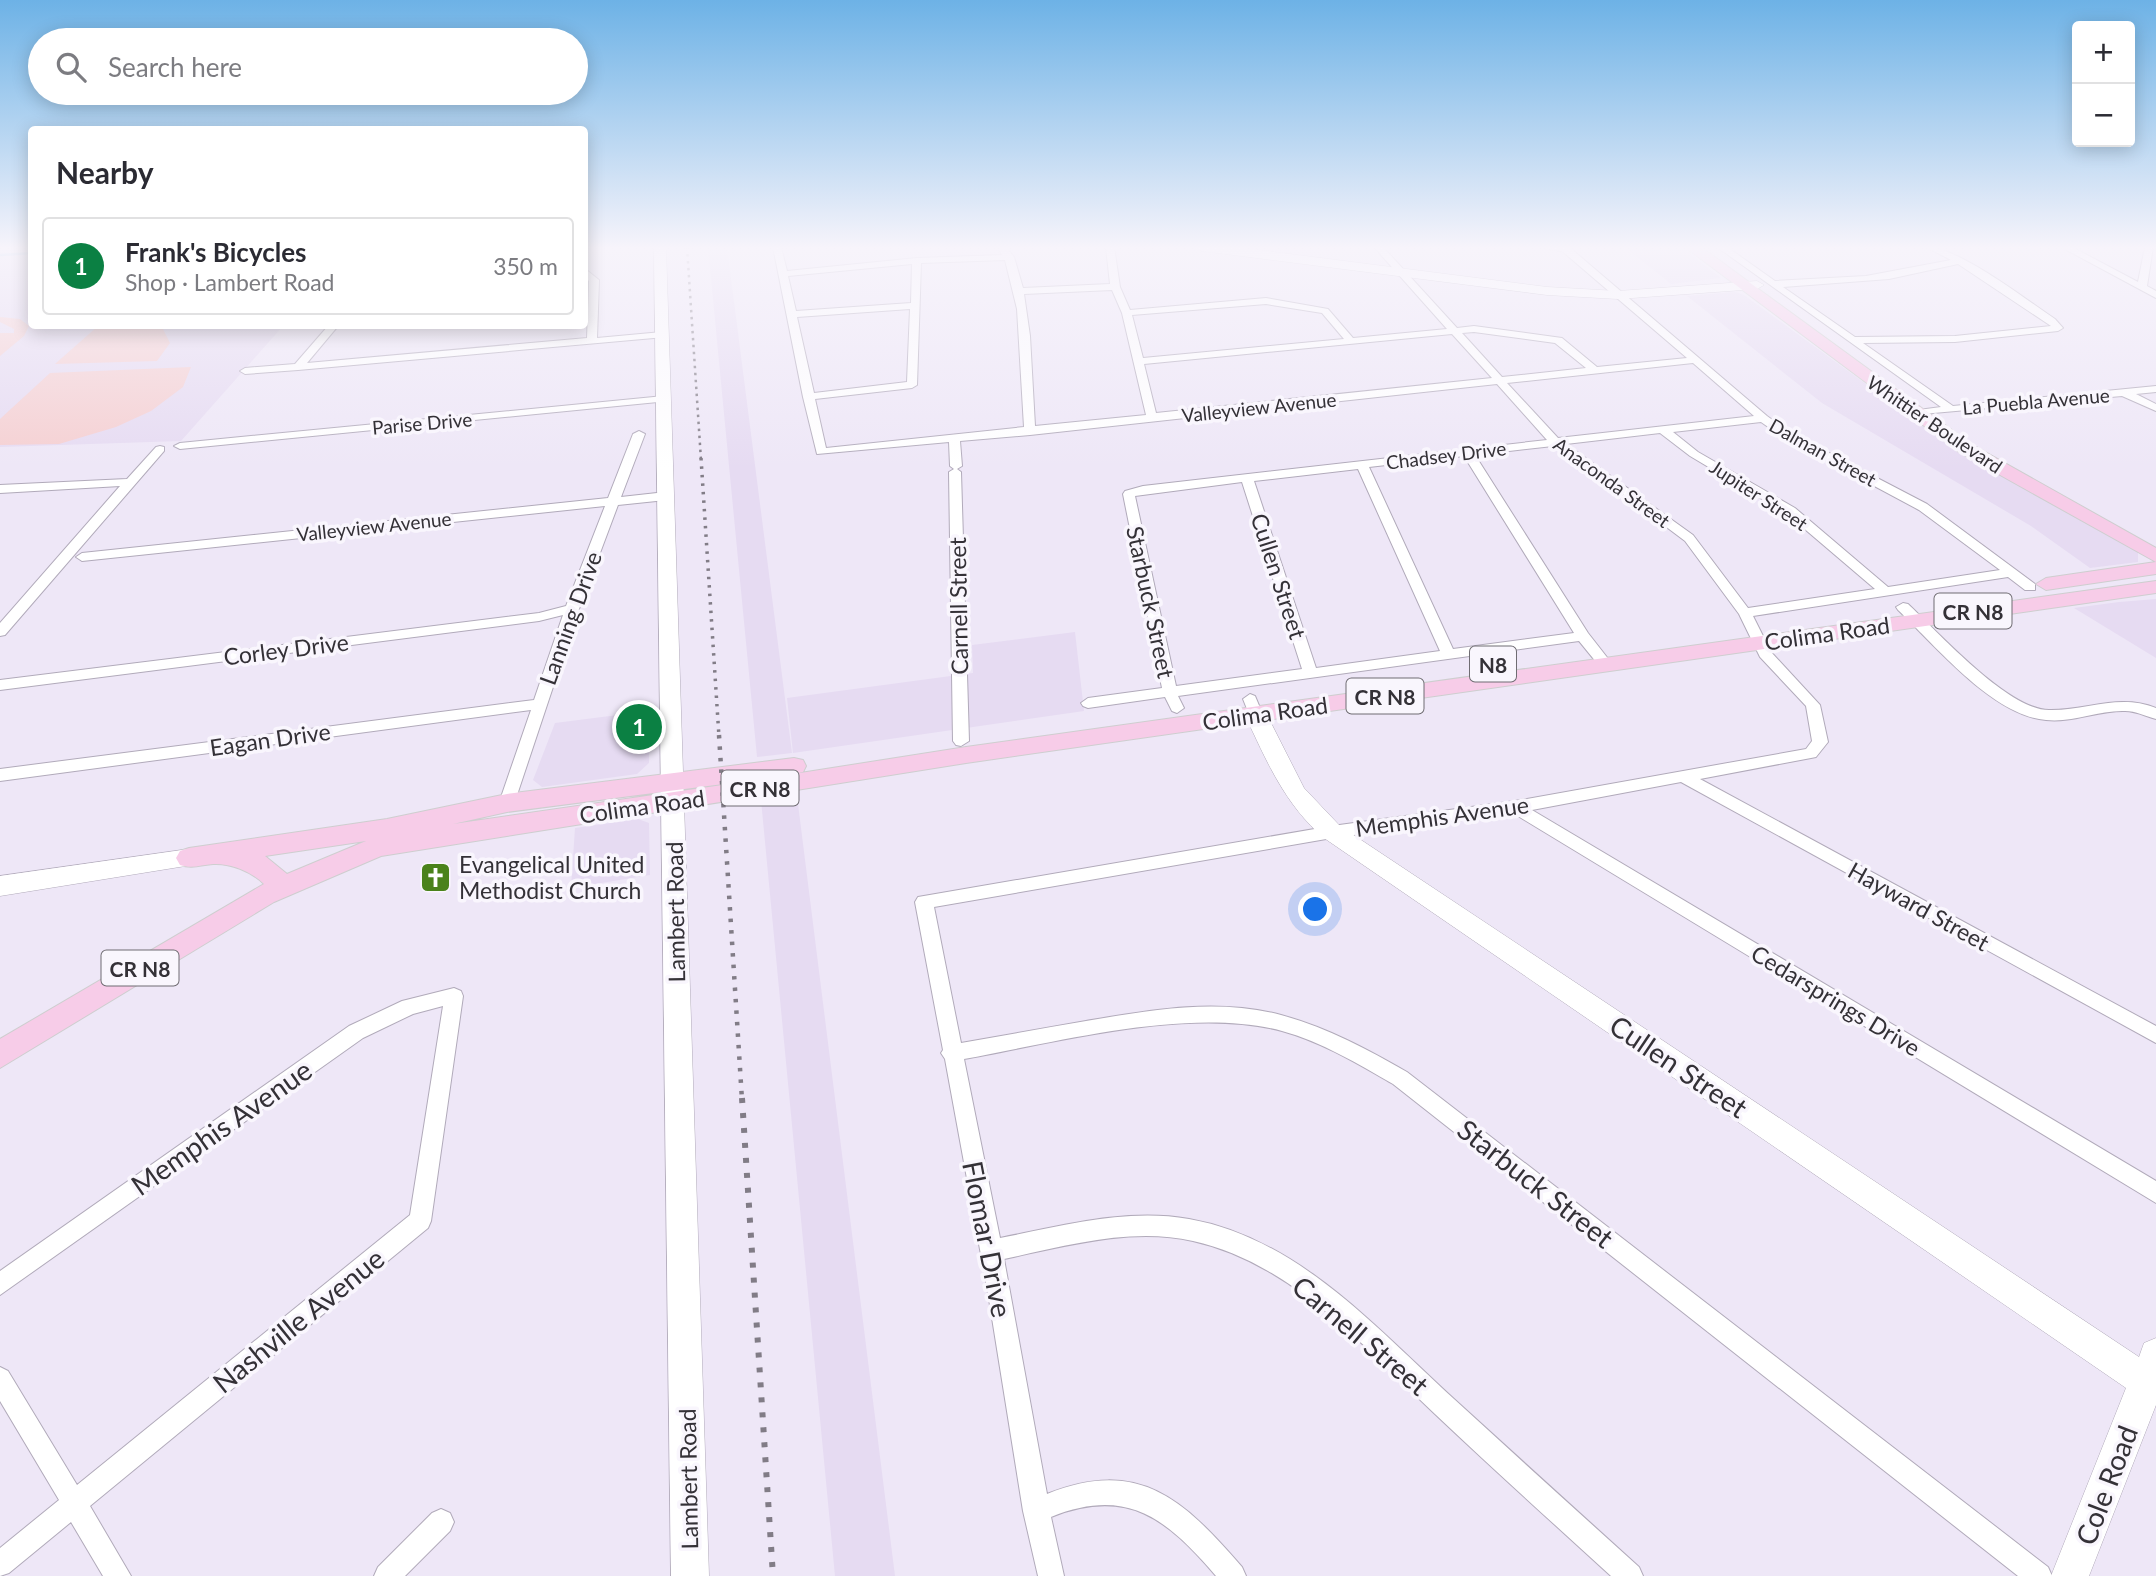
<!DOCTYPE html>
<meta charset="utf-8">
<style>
:root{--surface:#fff;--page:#f2f2f3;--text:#2b2b33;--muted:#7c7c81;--line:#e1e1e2;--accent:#0b8043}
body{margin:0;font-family:Lato,sans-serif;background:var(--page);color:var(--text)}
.controls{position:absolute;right:21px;top:21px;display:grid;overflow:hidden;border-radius:7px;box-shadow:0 4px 18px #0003}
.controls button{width:63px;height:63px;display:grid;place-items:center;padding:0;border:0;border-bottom:2px solid var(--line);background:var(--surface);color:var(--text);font:35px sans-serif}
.you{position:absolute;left:1316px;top:910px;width:24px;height:24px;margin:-18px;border:5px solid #fff;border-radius:50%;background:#1a73e8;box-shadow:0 0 0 10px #1a73e833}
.badge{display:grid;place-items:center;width:46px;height:46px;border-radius:50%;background:var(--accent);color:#fff;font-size:23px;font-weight:700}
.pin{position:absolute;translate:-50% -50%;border:4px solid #fff;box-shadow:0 2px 7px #0006}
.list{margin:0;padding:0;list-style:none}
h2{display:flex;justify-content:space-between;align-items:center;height:91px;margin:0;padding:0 28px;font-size:30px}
h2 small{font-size:23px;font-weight:400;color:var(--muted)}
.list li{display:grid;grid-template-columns:46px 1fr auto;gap:21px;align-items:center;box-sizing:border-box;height:98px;margin:0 14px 14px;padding:0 14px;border:2px solid var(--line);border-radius:7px}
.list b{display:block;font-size:26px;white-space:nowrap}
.list p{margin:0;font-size:23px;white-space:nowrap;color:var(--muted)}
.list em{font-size:23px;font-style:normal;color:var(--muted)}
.icon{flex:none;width:38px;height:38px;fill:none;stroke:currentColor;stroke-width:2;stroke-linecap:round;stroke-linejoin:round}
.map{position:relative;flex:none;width:2156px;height:1576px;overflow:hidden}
.search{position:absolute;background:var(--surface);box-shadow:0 4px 18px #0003;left:28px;top:28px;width:560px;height:77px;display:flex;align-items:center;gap:18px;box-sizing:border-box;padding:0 24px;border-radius:38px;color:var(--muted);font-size:26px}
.panel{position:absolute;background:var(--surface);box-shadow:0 4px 18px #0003;left:28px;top:126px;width:560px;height:203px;border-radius:7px}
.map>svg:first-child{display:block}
.built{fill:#e6dbf2}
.green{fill:#f5cfd1}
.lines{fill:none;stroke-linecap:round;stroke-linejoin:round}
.stream{stroke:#56afe4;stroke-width:2.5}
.street-casing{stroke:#b1aaba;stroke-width:2}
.secondary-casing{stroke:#b1aaba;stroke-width:1}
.primary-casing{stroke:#cececf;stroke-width:2}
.street{fill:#fff;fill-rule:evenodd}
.secondary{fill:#fff;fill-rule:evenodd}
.primary{fill:#f7cce8;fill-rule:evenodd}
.rail-far3{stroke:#817c86;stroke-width:2.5;stroke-dasharray:2.5 4.5;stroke-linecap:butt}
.rail-far2{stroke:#817c86;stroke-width:3.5;stroke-dasharray:2.5 6;stroke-linecap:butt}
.rail-far1{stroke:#817c86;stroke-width:4.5;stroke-dasharray:3.5 8;stroke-linecap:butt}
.rail{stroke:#817c86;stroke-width:6;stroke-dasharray:5 10;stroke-linecap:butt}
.labels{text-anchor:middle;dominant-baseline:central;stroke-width:7;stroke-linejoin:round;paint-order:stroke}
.far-street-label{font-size:19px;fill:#343137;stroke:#f9f6fd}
.shield{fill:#f9f6fd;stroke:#6f6c72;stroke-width:2}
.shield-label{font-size:21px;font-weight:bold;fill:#343137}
.street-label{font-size:23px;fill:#343137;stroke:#f9f6fd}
.poi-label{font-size:23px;fill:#343137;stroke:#f9f6fd;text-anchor:start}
.near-street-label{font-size:28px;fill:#343137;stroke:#f9f6fd}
</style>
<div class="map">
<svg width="2156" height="1576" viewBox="0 0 2156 1576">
<rect width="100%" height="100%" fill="#eee7f7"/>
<path class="built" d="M9 247H31L32 326H283L181 441 0 447V254Z
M708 247H727L792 753 757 757Z
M1625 247H1681L1721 278 1671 284Z
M1735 292 1744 295 1963 455 2138 552V562L2090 568 2031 526 1822 403 1687 296Z
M2156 599V658L2074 608 2119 602Z
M1075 632 1084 711 793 753 787 698 973 673 972 645Z
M649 711V763L637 774 542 787 533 780 555 723Z
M797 796 895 1576H835L761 800Z
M638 819 649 823 650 875 571 888 575 828Z"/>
<path class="green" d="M0 317 20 319 29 326 24 336 0 356V333H14V329L0 322Z
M98 326H153L163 329 170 343 157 361 55 364Z
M191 367 183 387 151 411 116 427 59 444 0 445V419L50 373Z"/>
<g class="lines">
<path class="stream" d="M0 255 32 253"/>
<defs>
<path id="street" d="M773 247H781L787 271 917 258 1002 255 999 249 1006 247 1014 257 1023 288 1110 284 1106 247H1114L1120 287 1130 310 1266 298 1328 309 1353 338 1447 329 1374 247H1383L1457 328 1474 326 1562 338 1597 367 1687 358 1562 251 1535 247H1569L1767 416 1789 432 1927 504 2035 584V590H2025L2008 577 1753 616 1771 652 1820 705 1828 742 1816 757 1811 758 1700 779 2156 1026V1043L1681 782 1532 810 2156 1181V1203L1513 813 1332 838 934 907 961 1043C1003 1036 1044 1028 1086 1021 1151 1010 1217 998 1281 1015 1326 1027 1367 1049 1407 1072L2048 1567 2052 1576H2018L1393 1084C1358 1064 1322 1042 1282 1031 1190 1006 1058 1042 964 1059L1000 1238C1062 1226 1126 1208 1189 1219 1298 1238 1377 1329 1454 1399 1515 1455 1577 1511 1639 1567L1643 1576H1611C1552 1522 1493 1469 1435 1414 1364 1347 1292 1263 1193 1241 1131 1227 1065 1246 1004 1259L1047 1494C1139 1457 1184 1500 1242 1567L1246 1576H1216C1167 1519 1128 1486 1051 1517L1064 1576H1038L1023 1511 988 1293 945 1059 941 1053 943 1050 915 902 918 897 1332 826 1515 801 1806 749 1812 741 1806 706 1760 657 1739 614 1685 541 1584 465 1553 446 1475 455 1588 633 1613 665 1611 668H1601L1579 641 1178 696 1184 708 1177 713 1172 711 1165 697 1088 708 1083 706 1081 703 1088 698 1162 688 1123 494 1125 491 1143 486 1547 440 1497 384 1030 435 960 441 962 466 957 469 961 472 969 741 961 746 956 745 953 741 949 472 954 469 950 466 949 442 817 454 803 397ZM1005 260 1017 309 1024 427 826 448 815 399 912 388 917 385 921 263ZM912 264 911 303 796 311 788 276ZM1112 290 1122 313 1146 415 1035 426 1030 336 1024 294ZM1266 304 1322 313 1344 339 1143 358 1132 315ZM910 309 907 382 814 393 797 317ZM1474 332 1555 343 1586 368 1502 377 1462 333ZM1452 334 1492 378 1156 413 1144 364ZM1693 363 1754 416 1558 438 1507 383ZM1761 422 1781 436 1919 510 2000 570 1888 587 1795 508 1698 452 1673 432ZM1660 433 1690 456 1787 514 1875 589 1748 608 1693 535 1566 444ZM1464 456 1574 633 1453 649 1369 467ZM1358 469 1440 651 1316 668 1254 481ZM1242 482 1302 669 1176 686 1135 496Z
M1717 247H1727L1775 281 1866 276 1951 260 1926 247C1959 247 2026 300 2055 319L2063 328 2058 331 1955 342 1863 343 1953 406 2156 386V392L2136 394 2156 404V411L2122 396 1911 415V411L1941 407ZM1958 264 2051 326 1955 336 1855 337 1783 287 1889 279Z
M2061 247H2072L2138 282 2145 247H2153L2147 286 2156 291V298Z
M584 268 599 280 597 338 662 332 667 335 665 337 298 370 245 374 240 371 245 368 295 364 328 326H338L307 363 587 338 589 281 584 276Z
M664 396 669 399 668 401 180 449 174 446 180 443Z
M639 431 645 434 621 497 666 492 672 496 666 500 618 505 579 609 513 807H501L499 803 531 710 0 781V769L534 700 563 615 539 621 0 690V680L539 613 566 606 605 506 82 561 76 557 82 553 608 498 633 434Z
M160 446 164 447V451L5 635 0 636V623L120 486 0 493V485L127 479 156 447Z
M1903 603 1908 604C1938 632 2008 710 2049 710 2086 711 2119 693 2156 708V719C2145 716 2136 711 2125 711 2098 710 2073 723 2046 720 1993 716 1935 645 1898 610L1896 607Z
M1250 694 1255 696 1263 715 1261 719 1256 720 1251 719 1243 699Z
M454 988 461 991 463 996 431 1221 428 1228 90 1506 131 1576H103L71 1522 9 1573 0 1576V1548L59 1500 0 1401V1367L8 1371 77 1485 410 1215 443 1006 413 1014 363 1038 0 1295V1271L349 1026 402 1001Z
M441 1509 450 1513 454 1522 450 1531 405 1576H374L378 1567 432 1513Z"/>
<path id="secondary" d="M654 247H666L709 1576H671Z
M1196 247H1235L1547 287 1618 291 1757 281 1764 285 1757 289 1618 299 1547 295 1202 251Z
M1256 708 1264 710 1267 715 1304 788 1340 826 2139 1357 2144 1343 2156 1338V1405L2089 1576H2051L2126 1388 1324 838C1285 805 1266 760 1245 715L1248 710Z
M189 849 198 852 201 858 198 864 0 896V876Z"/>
<path id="primary" d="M1685 247H1701L1971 444 2156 548V562L1959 452Z
M2156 562V574L2046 590 2036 584 2046 578Z
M2156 581V593L966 763 381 856 274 902 0 1068V1039L264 884C251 871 230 863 213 864 201 865 192 869 180 865L176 858 180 851 189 848 387 819 507 794 794 758 803 760 806 766 803 772 794 774 966 747ZM792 775 453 824 507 812ZM366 841 287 874 265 856Z"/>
</defs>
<use href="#street" class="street-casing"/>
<use href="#secondary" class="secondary-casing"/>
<use href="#primary" class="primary-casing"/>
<use href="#street" class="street"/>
<use href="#secondary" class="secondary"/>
<use href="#primary" class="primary"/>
<path class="rail-far3" d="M687 247 701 460"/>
<path class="rail-far2" d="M701 458 719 737"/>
<path class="rail-far1" d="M719 735 742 1100"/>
<path class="rail" d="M742 1098 773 1576"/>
</g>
<linearGradient id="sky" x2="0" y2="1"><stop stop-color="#6db2e6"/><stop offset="0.53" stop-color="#f7f4fb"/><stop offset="1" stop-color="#f7f4fb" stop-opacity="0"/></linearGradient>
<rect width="2156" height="468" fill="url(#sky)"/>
<defs>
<symbol id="church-square" viewBox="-11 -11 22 22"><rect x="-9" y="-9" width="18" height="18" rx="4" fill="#4a821b" stroke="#f9f6fd"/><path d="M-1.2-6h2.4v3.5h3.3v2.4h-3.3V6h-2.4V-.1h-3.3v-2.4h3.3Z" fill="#fff"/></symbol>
</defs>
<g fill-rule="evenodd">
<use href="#church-square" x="418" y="860" width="35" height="35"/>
</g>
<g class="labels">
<g class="far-street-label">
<text transform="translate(2036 401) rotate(-5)">La Puebla Avenue</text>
<text transform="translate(1259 407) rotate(-6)">Valleyview Avenue</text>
<text transform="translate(422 423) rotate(-5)">Parise Drive</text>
<text transform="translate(1935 424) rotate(34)">Whittier Boulevard</text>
<text transform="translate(1823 452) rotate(29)">Dalman Street</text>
<text transform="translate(1446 455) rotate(-7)">Chadsey Drive</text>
<text transform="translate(1612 482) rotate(36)">Anaconda Street</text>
<text transform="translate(1759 495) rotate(33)">Jupiter Street</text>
<text transform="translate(374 526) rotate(-6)">Valleyview Avenue</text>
</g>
<g class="shield">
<rect x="1934.5" y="593.5" width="77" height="35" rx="5"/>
<rect x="1470" y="646.5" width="46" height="35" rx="5"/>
<rect x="1346.5" y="678.5" width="77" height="35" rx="5"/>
<rect x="721.5" y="770.5" width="77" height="35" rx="5"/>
<rect x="101.5" y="950.5" width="77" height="35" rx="5"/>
</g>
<g class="shield-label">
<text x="1973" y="611">CR N8</text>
<text x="1493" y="664">N8</text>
<text x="1385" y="696">CR N8</text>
<text x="760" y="788">CR N8</text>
<text x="140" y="968">CR N8</text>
</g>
<g class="street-label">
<text transform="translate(1279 576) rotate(72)">Cullen Street</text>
<text transform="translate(1151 602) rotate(78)">Starbuck Street</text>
<text transform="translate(958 606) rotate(-91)">Carnell Street</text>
<text transform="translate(570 618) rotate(-70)">Lanning Drive</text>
<text transform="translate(1827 633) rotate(-8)">Colima Road</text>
<text transform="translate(286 649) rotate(-7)">Corley Drive</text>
<text transform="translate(1265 713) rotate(-8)">Colima Road</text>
<text transform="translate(270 739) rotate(-8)">Eagan Drive</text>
<text transform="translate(642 806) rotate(-8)">Colima Road</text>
<text transform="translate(1442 816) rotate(-8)">Memphis Avenue</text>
<text transform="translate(1919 906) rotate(29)">Hayward Street</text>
<text transform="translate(675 912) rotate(-91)">Lambert Road</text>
<text transform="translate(1836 1000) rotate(31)">Cedarsprings Drive</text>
<text transform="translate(688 1479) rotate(-91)">Lambert Road</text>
</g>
<g class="poi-label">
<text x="459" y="864">Evangelical United<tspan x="459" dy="26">Methodist Church</tspan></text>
</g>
<g class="near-street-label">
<text transform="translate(1679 1066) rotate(34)">Cullen Street</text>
<text transform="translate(221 1127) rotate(-35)">Memphis Avenue</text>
<text transform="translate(1536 1183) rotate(38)">Starbuck Street</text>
<text transform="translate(988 1239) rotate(79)">Flomar Drive</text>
<text transform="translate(298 1320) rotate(-39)">Nashville Avenue</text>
<text transform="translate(1361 1335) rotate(40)">Carnell Street</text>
<text transform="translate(2106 1485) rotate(-69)">Cole Road</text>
</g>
</g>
</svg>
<div class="controls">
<button>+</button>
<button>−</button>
</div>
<div class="you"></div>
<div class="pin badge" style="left:639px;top:727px">1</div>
<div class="search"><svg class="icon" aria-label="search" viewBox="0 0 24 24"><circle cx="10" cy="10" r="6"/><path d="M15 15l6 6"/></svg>Search here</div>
<section class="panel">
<h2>Nearby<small></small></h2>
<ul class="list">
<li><span class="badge">1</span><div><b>Frank's Bicycles</b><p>Shop · Lambert Road</p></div><em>350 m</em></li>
</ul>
</section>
</div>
